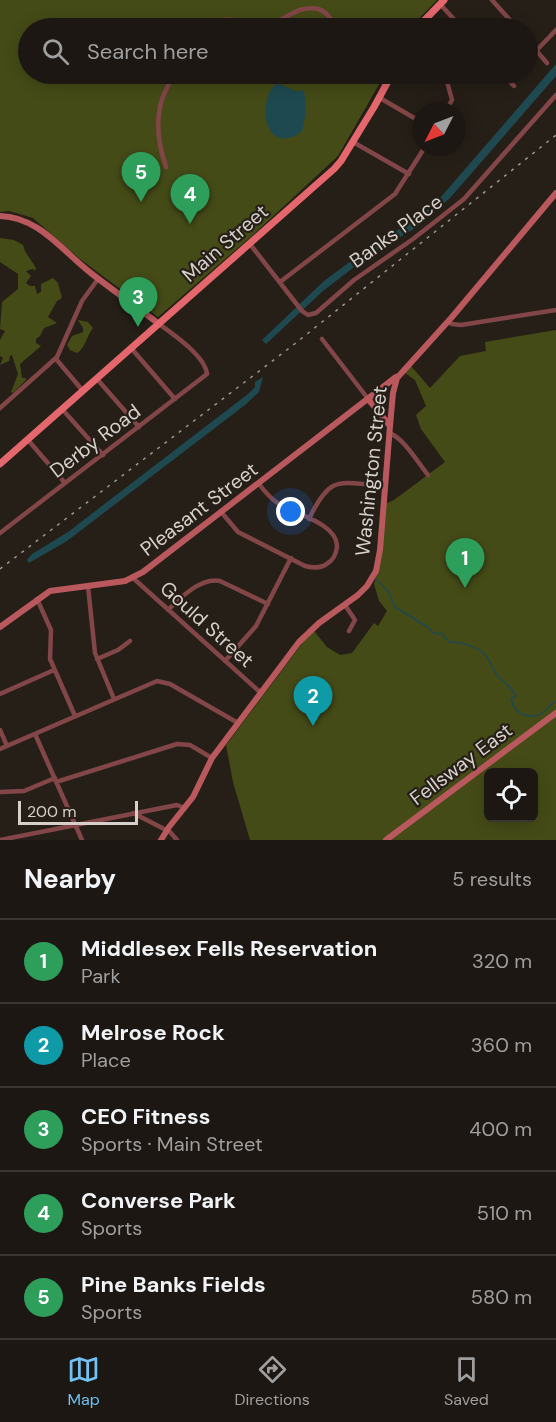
<!DOCTYPE html>
<meta charset="utf-8">
<style>
:root{--surface:#1c1712;--page:#292420;--text:#f1f3f6;--muted:#a09f9f;--line:#3a3632;--accent:#71c1f4}
body{margin:0;font-family:"DM Sans",sans-serif;background:var(--page);color:var(--text)}
.controls{position:absolute;right:18px;bottom:18px;display:grid;overflow:hidden;border-radius:9px;box-shadow:0 3px 15px #0003}
.controls button{width:54px;height:54px;display:grid;place-items:center;padding:0;border:0;border-bottom:2px solid var(--line);background:var(--surface);color:var(--text);font:30px sans-serif}
.compass{position:absolute;left:412px;top:102px;width:54px;height:54px;border-radius:50%;background:var(--surface);box-shadow:0 3px 15px #0003;rotate:228deg}
.scale{position:absolute;left:18px;bottom:15px;width:120px;box-sizing:border-box;padding-left:6px;border:3px solid #d6d0cb;border-top:0;font-size:16px;line-height:21px;white-space:nowrap;color:#d6d0cb;-webkit-text-stroke:4px #261f18;paint-order:stroke}
.you{position:absolute;left:291px;top:512px;width:21px;height:21px;margin:-15px;border:4px solid #fff;border-radius:50%;background:#1a73e8;box-shadow:0 0 0 9px #1a73e833}
.badge{display:grid;place-items:center;width:39px;height:39px;border-radius:50%;background:var(--accent);color:#fff;font-size:20px;font-weight:700}
.pin{position:absolute;translate:-50% -50px;filter:drop-shadow(0 2px 3px #0008)}
.pin::after{content:'';position:absolute;top:32px;width:21px;height:18px;background:inherit;clip-path:polygon(0 0,100% 0,50% 100%)}
.list{margin:0;padding:0;list-style:none}
h2{display:flex;justify-content:space-between;align-items:center;height:78px;margin:0;padding:0 24px;font-size:26px}
h2 small{font-size:20px;font-weight:400;color:var(--muted)}
.list li{display:grid;grid-template-columns:39px 1fr auto;gap:18px;align-items:center;box-sizing:border-box;height:84px;padding:0 24px;border-top:2px solid var(--line)}
.list b{display:block;font-size:22px;white-space:nowrap}
.list p{margin:0;font-size:20px;white-space:nowrap;color:var(--muted)}
.list em{font-size:20px;font-style:normal;color:var(--muted)}
.icon{flex:none;width:33px;height:33px;fill:none;stroke:currentColor;stroke-width:2;stroke-linecap:round;stroke-linejoin:round}
.map{position:relative;flex:none;width:556px;height:840px;overflow:hidden}
.search{position:absolute;background:var(--surface);box-shadow:0 3px 15px #0003;left:18px;right:18px;top:18px;height:66px;display:flex;align-items:center;gap:15px;box-sizing:border-box;padding:0 21px;border-radius:33px;color:var(--muted);font-size:22px}
.sheet{height:498px;background:var(--surface)}
nav{display:flex;justify-content:space-around;align-items:center;box-sizing:border-box;height:84px;border-top:2px solid var(--line);background:var(--surface);font-size:16px;color:var(--muted)}
nav a{display:grid;justify-items:center;gap:3px}
nav .on{color:var(--accent)}
.map>svg:first-child{display:block}
.green{fill:#454b17;fill-rule:evenodd}
.water{fill:#1e4951}
.lines{fill:none;stroke-linecap:round;stroke-linejoin:round}
.stream{stroke:#1e4951;stroke-width:1.5}
.street{stroke:#834648;stroke-width:4.5}
.secondary{stroke:#ba595d;stroke-width:6}
.primary{stroke:#e4676e;stroke-width:7}
.rail{stroke:#9c9690;stroke-width:1.5;stroke-dasharray:3 6;stroke-linecap:butt}
.labels{text-anchor:middle;dominant-baseline:central;stroke-width:4.5;stroke-linejoin:round;paint-order:stroke}
.street-label{font-size:20px;fill:#d6d0cb;stroke:#261f18}
</style>
<div class="map">
<svg width="556" height="840" viewBox="0 0 556 840">
<rect width="100%" height="100%" fill="#261f18"/>
<path class="green" d="M0 0H437L410 28H28V74H385L338 156 253 235 158 317 80 259 33 218 9 211 0 212Z
M0 238 14 240 23 245 25 251 36 268 35 271 33 269 26 271 31 276 26 283 30 286H35L37 294 41 292V284L53 278 58 283 62 298 57 301 48 317 57 323 44 328 40 336 36 339V343L41 346 20 364 22 378H26V380L13 393 11 392 18 374 12 355 10 356 9 361 0 365 3 358 0 356V340L5 331 0 329 2 302 18 289V274L0 262Z
M78 320 88 322 93 328C87 335 85 349 77 353L70 350 67 345 72 336 83 332V328Z
M556 330V840H250L233 782 226 745 304 641 314 631 327 647 340 655 352 653 374 623 378 626 387 611 379 601 374 584 381 560 385 504 394 500 445 462 421 429 416 415 426 406 415 380 405 373 411 366 430 388 460 356 486 351 485 342ZM488 772H534V818H488Z"/>
<path class="water" d="M556 64V76L450 198 417 227 367 257 323 291 266 344 262 340 324 281 371 246 418 218 440 198Z
M277 83 298 92 301 90 304 91C306 104 306 118 302 131 265 159 255 101 277 83Z
M263 377 259 392 245 405 67 541 29 563 27 560 32 554 68 532 248 394 255 387V382Z"/>
<g class="lines">
<path class="stream" d="M375 578 389 593 395 607 429 628 433 633 442 634 449 642C463 642 483 647 490 662 492 667 495 674 500 678 506 685 512 687 516 696L511 699C514 714 531 722 545 711 549 707 550 704 556 701"/>
<path class="street" d="M492 0 517 28
M440 4 462 28
M208 28C228 9 244 28 266 25 285 22 297 4 318 9 327 11 332 21 337 28
M528 41 547 63
M536 51 556 30
M445 74 452 100 446 111
M502 74 514 86
M380 98 421 122
M353 142 409 174
M166 167C155 135 154 101 176 74
M250 244 302 311 308 315 316 313 354 280 413 239 464 199 556 95
M280 282 395 194 425 147
M447 322 452 324 461 325 556 310
M322 339 369 400
M131 348 175 399
M56 359 83 391
M97 379 139 427
M0 408 57 357 82 301 98 279
M62 409 103 455
M389 433C403 437 419 464 428 475
M28 440 65 483
M222 513 238 532 305 566C313 568 321 569 328 563 333 560 336 554 337 547 338 524 296 514 279 504 271 499 265 492 259 484
M309 519C331 473 339 483 385 486
M0 533 207 374C205 356 173 334 159 324
M133 578 261 693
M88 586 95 653 114 699
M37 599 51 630 50 659 75 716
M345 605 355 620 349 631
M168 610C180 598 201 577 220 581L268 604
M97 659 118 650 130 641
M225 661 256 626 291 558
M0 694 54 670
M0 730 7 746
M35 734 82 840
M0 749 157 681 170 684 238 723
M56 782 177 744 190 745 212 758
M0 792 24 791 55 778
M133 813 170 832 177 840
M0 840 177 805 185 808"/>
<path class="secondary" d="M0 216C40 217 63 252 92 274 114 291 137 307 159 324
M369 400 390 426
M0 627 50 591 125 581 143 572 396 377
M161 840 169 827 193 797 212 758 299 642 319 623 358 595 367 586 376 571 380 550 390 426 393 393 397 378 452 317 556 193
M386 840 556 713"/>
<path class="primary" d="M417 28 444 0
M0 464 334 169 341 161 374 107 392 74"/>
<path class="rail" d="M0 569 292 346 556 135"/>
</g>
<g class="labels">
<g class="street-label">
<text transform="translate(396 231) rotate(-36)">Banks Place</text>
<text transform="translate(225 243) rotate(-41)">Main Street</text>
<text transform="translate(95 441) rotate(-37)">Derby Road</text>
<text transform="translate(371 471) rotate(-84)">Washington Street</text>
<text transform="translate(199 509) rotate(-37)">Pleasant Street</text>
<text transform="translate(207 624) rotate(42)">Gould Street</text>
<text transform="translate(461 764) rotate(-37)">Fellsway East</text>
</g>
</g>
</svg>
<div class="controls">
<button><svg class="icon" aria-label="locate" viewBox="0 0 24 24"><circle cx="12" cy="12" r="6"/><path d="M12 2v4M12 18v4M2 12h4M18 12h4"/></svg></button>
</div>
<svg class="compass" viewBox="-18 -18 36 36"><path d="M0-13l5 13h-10z" fill="#e53935"/><path d="M0 13l5-13h-10z" fill="#a09f9f"/></svg>
<div class="scale">200 m</div>
<div class="you"></div>
<div class="pin badge" style="left:465px;top:588px;background:#2e9e5b">1</div>
<div class="pin badge" style="left:313px;top:726px;background:#0f9aa8">2</div>
<div class="pin badge" style="left:138px;top:327px;background:#2e9e5b">3</div>
<div class="pin badge" style="left:190px;top:224px;background:#2e9e5b">4</div>
<div class="pin badge" style="left:141px;top:202px;background:#2e9e5b">5</div>
<div class="search"><svg class="icon" aria-label="search" viewBox="0 0 24 24"><circle cx="10" cy="10" r="6"/><path d="M15 15l6 6"/></svg>Search here</div>
</div>
<section class="sheet">
<h2>Nearby<small>5 results</small></h2>
<ul class="list">
<li><span class="badge" style="background:#2e9e5b">1</span><div><b>Middlesex Fells Reservation</b><p>Park</p></div><em>320 m</em></li>
<li><span class="badge" style="background:#0f9aa8">2</span><div><b>Melrose Rock</b><p>Place</p></div><em>360 m</em></li>
<li><span class="badge" style="background:#2e9e5b">3</span><div><b>CEO Fitness</b><p>Sports · Main Street</p></div><em>400 m</em></li>
<li><span class="badge" style="background:#2e9e5b">4</span><div><b>Converse Park</b><p>Sports</p></div><em>510 m</em></li>
<li><span class="badge" style="background:#2e9e5b">5</span><div><b>Pine Banks Fields</b><p>Sports</p></div><em>580 m</em></li>
</ul>
</section>
<nav>
<a class="on"><svg class="icon" aria-label="map" viewBox="0 0 24 24"><path d="M3 6l6-2 6 2 6-2v14l-6 2-6-2-6 2zM9 4v14M15 6v14"/></svg>Map</a>
<a><svg class="icon" aria-label="directions" viewBox="0 0 24 24"><path d="M12 3l9 9-9 9-9-9zM9 14v-3h6M13 9l2 2-2 2"/></svg>Directions</a>
<a><svg class="icon" aria-label="saved" viewBox="0 0 24 24"><path d="M7 4h10v16l-5-4-5 4z"/></svg>Saved</a>
</nav>
